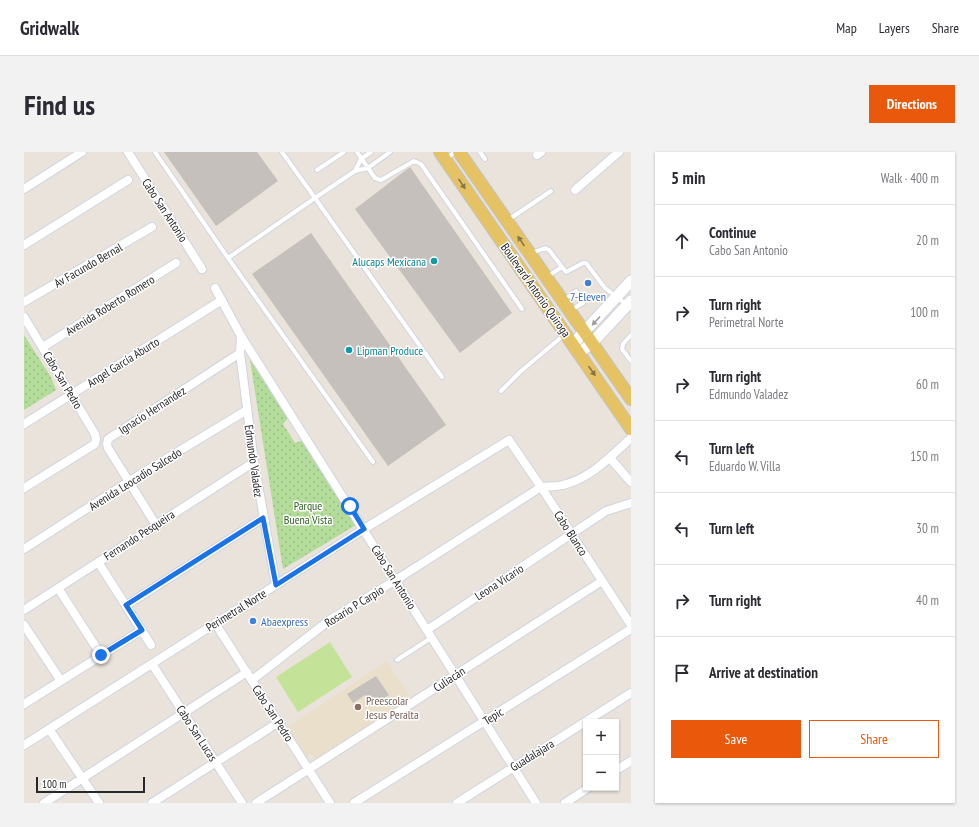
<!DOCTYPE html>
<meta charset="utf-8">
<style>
:root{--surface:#fff;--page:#f2f2f3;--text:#2b2b33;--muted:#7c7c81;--line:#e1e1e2;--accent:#ea580c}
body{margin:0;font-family:"PT Sans Narrow",sans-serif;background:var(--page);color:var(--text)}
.controls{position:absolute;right:12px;bottom:12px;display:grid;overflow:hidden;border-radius:0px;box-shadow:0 1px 3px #0004}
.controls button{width:36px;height:36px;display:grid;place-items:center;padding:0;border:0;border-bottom:1px solid var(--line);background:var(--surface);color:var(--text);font:20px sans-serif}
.scale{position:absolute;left:12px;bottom:10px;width:109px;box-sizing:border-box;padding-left:4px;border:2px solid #282828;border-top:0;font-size:11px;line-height:14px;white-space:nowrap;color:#282828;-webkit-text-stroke:3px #fff;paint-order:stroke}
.stop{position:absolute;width:12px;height:12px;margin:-9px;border:3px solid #1a73e8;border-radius:50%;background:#fff}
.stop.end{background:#1a73e8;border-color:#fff;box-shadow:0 1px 4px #0008}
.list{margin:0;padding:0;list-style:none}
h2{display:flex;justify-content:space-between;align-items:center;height:52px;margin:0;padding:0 16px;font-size:17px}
h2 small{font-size:13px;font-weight:400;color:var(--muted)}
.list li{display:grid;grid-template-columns:26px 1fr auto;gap:12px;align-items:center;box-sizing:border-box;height:72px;padding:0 16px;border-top:1px solid var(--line)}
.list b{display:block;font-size:15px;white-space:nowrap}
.list p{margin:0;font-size:13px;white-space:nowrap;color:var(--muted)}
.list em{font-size:13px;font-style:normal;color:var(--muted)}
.actions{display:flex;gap:8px;padding:12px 16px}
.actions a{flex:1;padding:9px 0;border:1px solid var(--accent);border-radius:0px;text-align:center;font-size:14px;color:var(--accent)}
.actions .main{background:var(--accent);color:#fff}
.icon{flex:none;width:22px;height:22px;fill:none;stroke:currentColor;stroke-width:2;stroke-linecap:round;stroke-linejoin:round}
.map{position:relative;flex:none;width:607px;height:651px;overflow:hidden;border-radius:0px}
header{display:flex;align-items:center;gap:24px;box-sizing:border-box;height:56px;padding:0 20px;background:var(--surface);border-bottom:1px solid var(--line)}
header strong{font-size:19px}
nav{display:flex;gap:22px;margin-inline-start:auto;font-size:14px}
.intro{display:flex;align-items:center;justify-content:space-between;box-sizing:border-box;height:96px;padding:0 24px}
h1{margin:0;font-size:28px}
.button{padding:10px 18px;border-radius:0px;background:var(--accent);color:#fff;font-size:14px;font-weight:700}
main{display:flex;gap:24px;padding:0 24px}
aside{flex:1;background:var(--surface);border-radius:0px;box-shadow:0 1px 3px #0004}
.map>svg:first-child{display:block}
.education{fill:#eadfcb}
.park{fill:url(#park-dots)}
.pitch{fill:#c5e398}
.building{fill:#c5c0bb}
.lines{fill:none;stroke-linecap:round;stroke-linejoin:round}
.lane-casing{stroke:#d0d4e0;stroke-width:6}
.street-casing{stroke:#d0d4e0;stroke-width:10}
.secondary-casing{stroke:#d0d4e0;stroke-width:13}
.primary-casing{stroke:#c3c3c3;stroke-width:14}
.lane{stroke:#fff;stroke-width:4}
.street{stroke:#fff;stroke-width:8}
.secondary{stroke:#fff;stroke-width:11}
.primary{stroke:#e5c365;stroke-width:12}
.oneway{fill:#867646}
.oneway2{fill:#9e9e9e}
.route{stroke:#1a73e8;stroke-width:5}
.culture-dot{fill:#0f9aa8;stroke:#fff;stroke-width:1.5}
.shop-dot{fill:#3f7fe0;stroke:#fff;stroke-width:1.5}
.education-dot{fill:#8d6e63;stroke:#fff;stroke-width:1.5}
.labels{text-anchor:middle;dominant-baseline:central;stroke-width:3;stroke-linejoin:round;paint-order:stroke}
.street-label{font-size:12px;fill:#282828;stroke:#fff}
.culture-label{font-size:12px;fill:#0d838f;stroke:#fff;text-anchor:end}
.shop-label{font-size:12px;fill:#366cbe;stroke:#fff}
.park-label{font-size:12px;fill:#2e5f1f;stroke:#fff}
.education-label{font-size:12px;fill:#785e54;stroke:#fff;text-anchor:start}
</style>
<header>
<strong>Gridwalk</strong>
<nav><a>Map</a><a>Layers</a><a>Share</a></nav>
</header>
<div class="intro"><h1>Find us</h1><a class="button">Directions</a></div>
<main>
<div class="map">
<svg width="607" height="651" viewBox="0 0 607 651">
<defs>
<pattern id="park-dots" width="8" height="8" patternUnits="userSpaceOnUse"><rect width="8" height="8" fill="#b3dc9b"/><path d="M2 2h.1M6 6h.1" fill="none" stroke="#9abd86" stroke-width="1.8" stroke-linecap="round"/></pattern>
</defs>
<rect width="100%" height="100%" fill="#eae3db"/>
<path class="education" d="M363 509 387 547 292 609 288 602 283 605 263 575Z"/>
<path class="park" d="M0 183 27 225 32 238 0 258Z
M226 208 265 265 259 272 271 291 279 288 332 373 259 417Z"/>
<path class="pitch" d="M306 490 328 525 274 560 252 525Z"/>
<path class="building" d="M140 0H233L254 29 192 74Z
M386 15 488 161 436 201 331 57Z
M287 81 422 273 364 314 228 122Z
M352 524 365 543 348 554 341 543 329 551 323 542Z"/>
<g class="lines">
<defs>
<path id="lane" d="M131 0 204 106
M258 0 291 46 331 19 344 16 366 0
M333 0 351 26 357 28 390 9 397 12 498 157
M456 0 461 7
M422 7 431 0
M293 18 320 0
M331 19 337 7 347 0
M484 68 527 39
M508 101 521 96 525 98 538 115
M524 124 538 115 542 120 559 111H562L581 136 603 153
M540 148 552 139 559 151 547 158
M607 183 599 192 598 197 607 209
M477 239 496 220 540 183
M349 310 204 106 291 46 418 225
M373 508 407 486"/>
<path id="street" d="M104 0 178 117
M513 3 517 0
M0 37 58 0
M551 38 595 0
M0 93 104 28
M191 136 217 184 512 651
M0 150 128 75
M0 165 71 282 72 287 71 292 0 336
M217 184 216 201 230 310 252 433
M19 195 152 111
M0 272 198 148
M586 306 607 330
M132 373 84 296 83 292 84 287 216 201
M0 397 104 330 223 258
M74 410 127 493
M34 436 77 503
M103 453 239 366
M0 458 230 310
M191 471 306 651
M0 473 37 529
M403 478 582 359 607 351
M128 512 218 651
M228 528 307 467 372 428 517 335C524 334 532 335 539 333 567 326 586 305 607 286
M0 552 118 478
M25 577 75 651
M0 593 340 377 485 288 517 335 607 473
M592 618 607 609
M20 651 223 520
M128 651 255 570
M232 651 578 429
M330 651 607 477
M433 651 607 541
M541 651 564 636"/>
<path id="secondary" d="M549 192 607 129
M555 201 568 191 607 149"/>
<path id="primary" d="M416 0 607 277
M435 0 607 247"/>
</defs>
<use href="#lane" class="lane-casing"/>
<use href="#street" class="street-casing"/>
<use href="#secondary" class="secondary-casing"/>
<use href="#primary" class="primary-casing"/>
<use href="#lane" class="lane"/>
<use href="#street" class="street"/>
<use href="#secondary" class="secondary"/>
<use href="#primary" class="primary"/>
</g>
<defs><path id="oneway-solid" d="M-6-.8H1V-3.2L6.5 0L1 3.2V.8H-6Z"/></defs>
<g class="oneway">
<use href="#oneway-solid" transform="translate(438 32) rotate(56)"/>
<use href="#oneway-solid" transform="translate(497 89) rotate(-124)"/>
<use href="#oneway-solid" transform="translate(568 219) rotate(55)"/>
</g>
<use class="oneway2" href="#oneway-solid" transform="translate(572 169) rotate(132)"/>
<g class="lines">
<path class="route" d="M77 503 118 478 102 453 239 366 252 433 340 377 326 354"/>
</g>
<g class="culture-dot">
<circle cx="410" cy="109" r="4"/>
<circle cx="325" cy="198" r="4"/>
</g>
<g class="shop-dot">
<circle cx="564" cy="131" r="4"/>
<circle cx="229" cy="469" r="4"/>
</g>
<circle class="education-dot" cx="334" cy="555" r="4"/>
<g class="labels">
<g class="street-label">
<text transform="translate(141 58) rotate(57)">Cabo San Antonio</text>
<text transform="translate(64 113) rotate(-30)">Av Facundo Bernal</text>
<text transform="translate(512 138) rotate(55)">Boulevard Antonio Quiroga</text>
<text transform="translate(86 153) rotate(-32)">Avenida Roberto Romero</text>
<text transform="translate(99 210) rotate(-32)">Angel García Aburto</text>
<text transform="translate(39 228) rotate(59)">Cabo San Pedro</text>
<text transform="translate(128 258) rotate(-33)">Ignacio Hernandez</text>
<text transform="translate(230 309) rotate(82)">Edmundo Valadez</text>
<text transform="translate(111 327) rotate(-32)">Avenida Leocadio Salcedo</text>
<text transform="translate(547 381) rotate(57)">Cabo Blanco</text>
<text transform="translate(115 383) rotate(-33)">Fernando Pesqueira</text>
<text transform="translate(370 425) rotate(58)">Cabo San Antonio</text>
<text transform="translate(475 430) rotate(-33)">Leona Vicario</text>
<text transform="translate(330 454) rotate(-32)">Rosario P Carpio</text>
<text transform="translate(212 458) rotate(-32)">Perimetral Norte</text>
<text transform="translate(425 527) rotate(-33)">Culiacán</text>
<text transform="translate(249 561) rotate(57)">Cabo San Pedro</text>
<text transform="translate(469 564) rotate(-32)">Tepic</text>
<text transform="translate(173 581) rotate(57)">Cabo San Lucas</text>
<text transform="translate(508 603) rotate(-32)">Guadalajara</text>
</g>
<g class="culture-label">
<text x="402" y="109">Alucaps Mexicana</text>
<text x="333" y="198" text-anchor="start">Lipman Produce</text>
</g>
<g class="shop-label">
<text x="564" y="144">7-Eleven</text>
<text x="237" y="469" text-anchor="start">Abaexpress</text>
</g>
<g class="park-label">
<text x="284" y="353">Parque<tspan x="284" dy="14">Buena Vista</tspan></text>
</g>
<g class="education-label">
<text x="342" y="548">Preescolar<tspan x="342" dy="14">Jesus Peralta</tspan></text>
</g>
</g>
</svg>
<div class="controls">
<button>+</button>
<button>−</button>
</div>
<div class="scale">100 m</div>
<div class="stop" style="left:326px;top:354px"></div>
<div class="stop end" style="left:77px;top:503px"></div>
</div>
<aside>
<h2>5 min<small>Walk · 400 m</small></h2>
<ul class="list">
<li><svg class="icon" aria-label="ahead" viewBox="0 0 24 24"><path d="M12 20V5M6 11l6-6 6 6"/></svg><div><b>Continue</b><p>Cabo San Antonio</p></div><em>20 m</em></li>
<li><svg class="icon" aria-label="right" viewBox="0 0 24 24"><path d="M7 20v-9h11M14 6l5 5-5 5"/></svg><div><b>Turn right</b><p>Perimetral Norte</p></div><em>100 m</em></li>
<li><svg class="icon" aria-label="right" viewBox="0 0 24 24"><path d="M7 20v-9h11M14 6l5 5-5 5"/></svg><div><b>Turn right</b><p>Edmundo Valadez</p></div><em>60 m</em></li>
<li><svg class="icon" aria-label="left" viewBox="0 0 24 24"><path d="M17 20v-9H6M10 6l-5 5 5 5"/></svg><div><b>Turn left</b><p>Eduardo W. Villa</p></div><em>150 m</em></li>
<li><svg class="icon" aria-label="left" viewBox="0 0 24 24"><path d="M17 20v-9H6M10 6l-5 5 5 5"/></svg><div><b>Turn left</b></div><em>30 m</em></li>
<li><svg class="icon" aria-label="right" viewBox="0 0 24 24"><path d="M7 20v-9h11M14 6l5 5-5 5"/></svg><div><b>Turn right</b></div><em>40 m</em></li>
<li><svg class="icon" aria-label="arrive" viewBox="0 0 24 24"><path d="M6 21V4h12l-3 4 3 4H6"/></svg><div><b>Arrive at destination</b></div></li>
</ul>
<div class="actions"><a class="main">Save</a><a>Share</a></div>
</aside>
</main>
